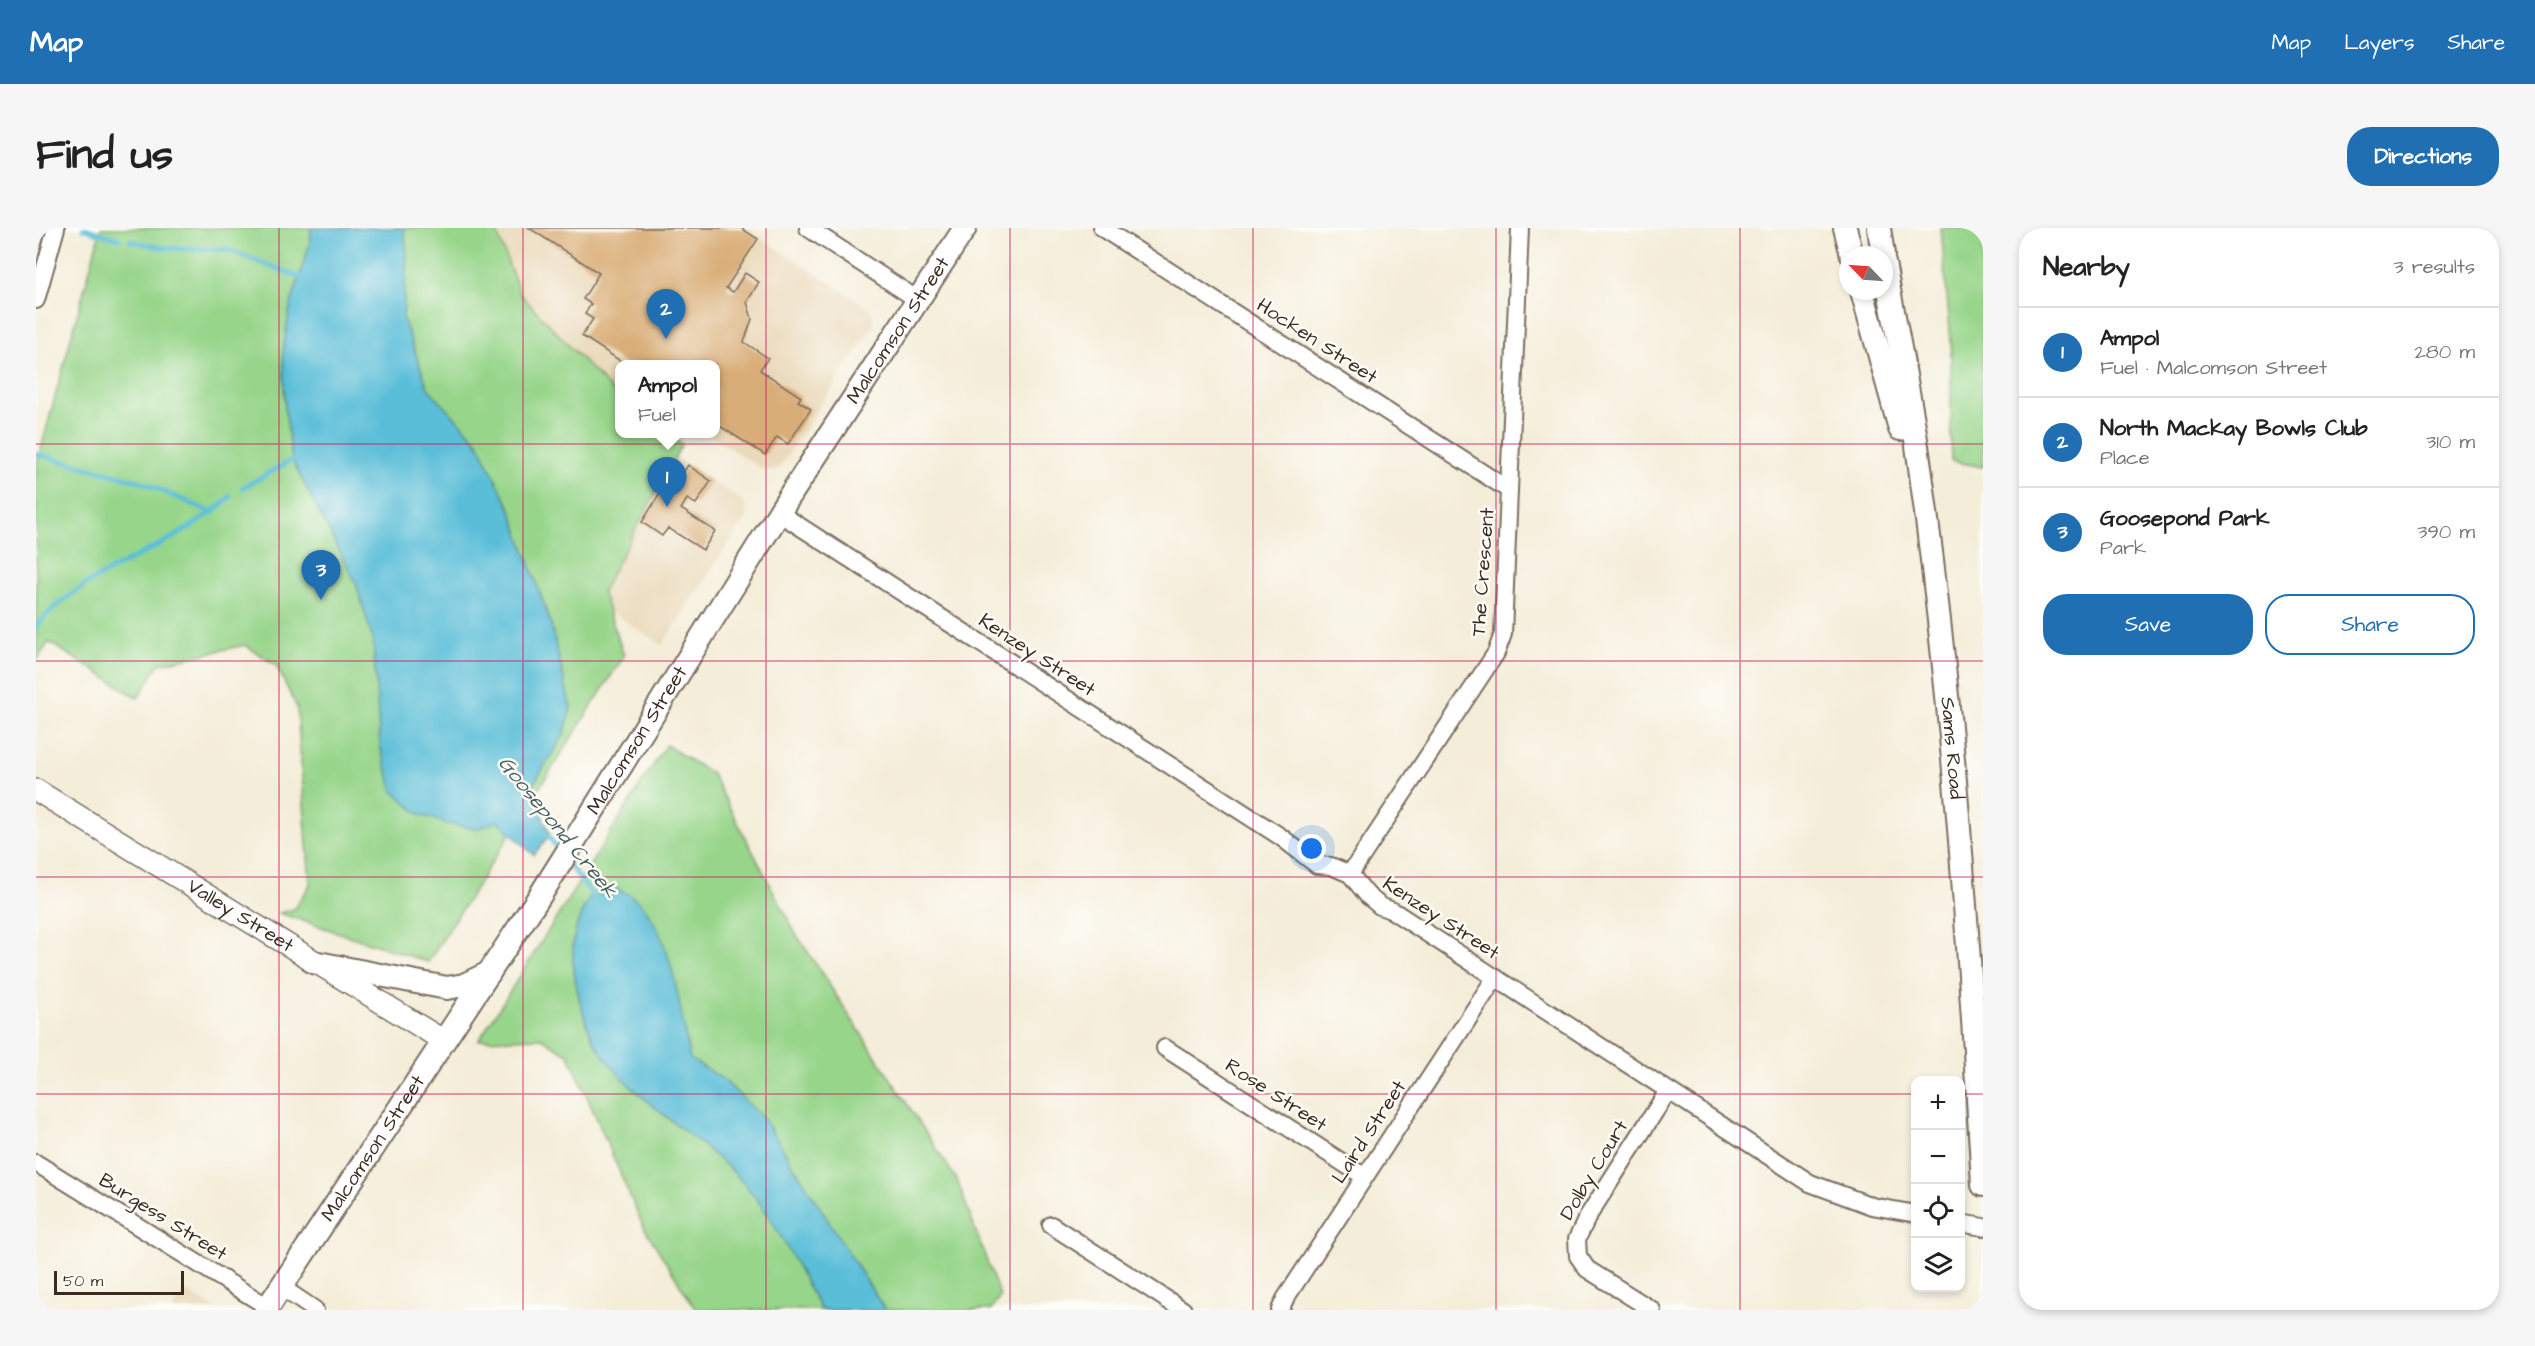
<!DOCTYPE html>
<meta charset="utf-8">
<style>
:root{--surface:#fff;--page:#f6f6f6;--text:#222;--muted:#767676;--line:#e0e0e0;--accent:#1f6fb2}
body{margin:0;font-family:"Architects Daughter",sans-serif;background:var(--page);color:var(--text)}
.controls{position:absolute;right:18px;bottom:18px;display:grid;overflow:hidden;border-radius:12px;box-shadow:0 3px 9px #0003}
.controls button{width:54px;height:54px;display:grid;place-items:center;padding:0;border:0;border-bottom:2px solid var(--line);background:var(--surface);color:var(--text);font:30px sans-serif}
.compass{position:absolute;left:1803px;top:18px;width:54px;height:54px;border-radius:50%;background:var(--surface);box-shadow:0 3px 9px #0003;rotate:295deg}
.scale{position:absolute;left:18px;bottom:15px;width:130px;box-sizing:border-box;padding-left:6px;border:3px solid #3b2a1e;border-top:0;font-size:16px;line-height:21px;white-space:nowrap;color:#3b2a1e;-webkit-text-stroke:4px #fdfcf7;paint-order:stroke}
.you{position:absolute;left:1276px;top:621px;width:21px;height:21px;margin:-15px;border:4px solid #fff;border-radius:50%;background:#1a73e8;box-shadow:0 0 0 9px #1a73e833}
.badge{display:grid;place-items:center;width:39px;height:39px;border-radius:50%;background:var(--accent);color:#fff;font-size:20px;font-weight:700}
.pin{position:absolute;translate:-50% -50px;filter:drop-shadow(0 2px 3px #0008)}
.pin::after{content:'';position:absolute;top:32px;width:21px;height:18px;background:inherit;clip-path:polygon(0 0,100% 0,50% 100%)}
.popup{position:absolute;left:579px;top:132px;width:105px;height:78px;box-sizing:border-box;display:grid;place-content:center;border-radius:12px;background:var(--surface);filter:drop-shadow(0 2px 4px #0005);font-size:20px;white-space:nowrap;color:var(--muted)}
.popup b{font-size:22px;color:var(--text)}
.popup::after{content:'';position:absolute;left:50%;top:100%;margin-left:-12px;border:12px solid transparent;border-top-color:var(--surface)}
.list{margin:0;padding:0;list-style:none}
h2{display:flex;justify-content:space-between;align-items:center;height:78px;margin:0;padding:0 24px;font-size:26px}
h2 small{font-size:20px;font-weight:400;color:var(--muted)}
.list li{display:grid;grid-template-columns:39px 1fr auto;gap:18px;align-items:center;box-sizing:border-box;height:90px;padding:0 24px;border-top:2px solid var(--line)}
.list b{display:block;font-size:22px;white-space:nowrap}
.list p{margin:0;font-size:20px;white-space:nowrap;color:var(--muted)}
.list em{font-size:20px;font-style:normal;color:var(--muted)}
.actions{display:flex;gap:12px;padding:18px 24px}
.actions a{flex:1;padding:14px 0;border:2px solid var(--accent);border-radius:24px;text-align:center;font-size:21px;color:var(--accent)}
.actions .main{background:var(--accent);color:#fff}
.icon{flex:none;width:33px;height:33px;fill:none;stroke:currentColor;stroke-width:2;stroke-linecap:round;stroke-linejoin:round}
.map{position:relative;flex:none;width:1947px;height:1082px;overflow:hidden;border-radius:24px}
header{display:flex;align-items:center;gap:36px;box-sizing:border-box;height:84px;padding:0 30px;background:var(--accent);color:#fff}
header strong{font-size:28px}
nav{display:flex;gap:33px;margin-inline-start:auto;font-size:21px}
.intro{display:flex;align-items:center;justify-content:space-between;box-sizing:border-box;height:144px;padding:0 36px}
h1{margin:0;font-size:42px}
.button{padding:15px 27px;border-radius:24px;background:var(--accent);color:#fff;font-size:21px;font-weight:700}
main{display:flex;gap:36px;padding:0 36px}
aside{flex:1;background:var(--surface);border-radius:24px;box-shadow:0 3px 9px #0003}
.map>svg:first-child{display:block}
.built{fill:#ead9ba}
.green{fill:#97d58a;stroke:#698054;stroke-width:1.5}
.water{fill:#5abed8;stroke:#4a747b;stroke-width:1.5}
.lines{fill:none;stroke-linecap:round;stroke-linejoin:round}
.stream{stroke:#5abed8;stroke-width:5}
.building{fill:#d9ad77}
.minor-casing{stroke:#7c6e5f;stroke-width:20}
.tertiary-casing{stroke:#7c6e5f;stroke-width:24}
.secondary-casing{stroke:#7c6e5f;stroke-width:26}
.minor{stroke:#fff;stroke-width:16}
.tertiary{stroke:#fff;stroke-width:21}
.secondary{stroke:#fff;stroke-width:22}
.grid{fill:none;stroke:#c2185b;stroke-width:1.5;stroke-opacity:0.55}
.labels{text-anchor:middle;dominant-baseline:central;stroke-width:5;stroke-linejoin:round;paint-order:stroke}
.street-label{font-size:20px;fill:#3b2a1e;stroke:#fdfcf7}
.water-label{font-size:21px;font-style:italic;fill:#465e5f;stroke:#fdfcf7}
</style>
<header>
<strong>Map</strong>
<nav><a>Map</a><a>Layers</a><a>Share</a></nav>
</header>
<div class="intro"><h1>Find us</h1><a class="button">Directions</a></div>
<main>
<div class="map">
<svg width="1947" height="1082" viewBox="0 0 1947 1082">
<rect width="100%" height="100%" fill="#fdfcf7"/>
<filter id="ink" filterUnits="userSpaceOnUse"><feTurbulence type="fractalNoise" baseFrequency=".0167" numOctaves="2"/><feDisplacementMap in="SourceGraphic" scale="12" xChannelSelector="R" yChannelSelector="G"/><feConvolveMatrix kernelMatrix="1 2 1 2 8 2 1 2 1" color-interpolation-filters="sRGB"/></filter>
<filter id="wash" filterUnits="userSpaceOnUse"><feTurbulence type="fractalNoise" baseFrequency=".008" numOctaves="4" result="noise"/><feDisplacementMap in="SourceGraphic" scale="24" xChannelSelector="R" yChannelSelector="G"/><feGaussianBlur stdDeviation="1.35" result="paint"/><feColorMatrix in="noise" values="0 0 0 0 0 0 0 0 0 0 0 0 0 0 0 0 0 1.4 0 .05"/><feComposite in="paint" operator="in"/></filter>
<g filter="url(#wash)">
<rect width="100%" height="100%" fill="#f4edd9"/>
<path class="built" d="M459 0H710L835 82 838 96 743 240 729 243 672 206H679V136H583V170L484 66Z
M639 229 708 274 711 288 626 417 572 382 566 363Z
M149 1062 180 1082H136Z"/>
<path class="green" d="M65 0H459L484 66 583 170V206H629L646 216 566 363 588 428 392 734 243 685 258 681 274 657 261 480 240 437 209 417 123 436 102 470 13 414 0 433V239Z
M1905 0H1947V239L1915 233V113Z
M630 517 676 546 760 706 921 952 964 1069 955 1082H660L607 998 533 827 506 810 443 812Z"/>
<path class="water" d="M275 0H368L371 27 367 90 392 160 441 213 474 280 515 396 535 480 528 507 495 560 514 606 498 627 462 593 440 601 412 596 383 586 357 563 344 518 337 412 320 355 256 232 249 180 247 123 254 79 274 15Z
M580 661C587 664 596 667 601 672 637 705 644 784 654 831L687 851 728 891 849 1082H785C758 1036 738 985 700 947 659 905 586 865 558 813 549 795 544 776 540 756 534 722 535 700 554 669Z"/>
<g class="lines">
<path class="stream" d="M47 0 83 11
M94 13 128 20 192 22 264 49
M0 226 103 253 177 285
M206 260 256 232
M0 398C52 338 137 323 194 269
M510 605 524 624
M531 634 560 672"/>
</g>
<g id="blocks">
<path class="building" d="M493 0H705L722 11 690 60 697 64 709 45 723 54 711 74 716 91 708 114 732 130 724 142 765 169 762 173 775 181 752 216 741 209 729 227 679 195V136H589L546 108 557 91 549 86 555 76 547 71 563 45Z
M652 237 675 253 660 276 651 271 645 281 679 303 667 322 632 300 626 308 606 294 630 256 637 260Z"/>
</g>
</g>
<g filter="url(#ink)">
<use href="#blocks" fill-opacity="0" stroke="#7c6e5f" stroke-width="1.5"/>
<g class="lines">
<defs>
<path id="minor" d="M772 0 882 72
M1066 0 1473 262
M0 72 20 0
M743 285 1245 609 1281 637 1295 638 1314 646 1332 668 1344 678 1357 683 1774 955 1836 978 1880 986
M1314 646 1460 425 1467 406 1484 0
M1129 820 1329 949
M0 935 232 1079
M1924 995 1947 999
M1015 997 1147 1082
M245 1059 279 1082
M1244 1082 1249 1071 1459 750
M1616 1082 1551 1041 1542 1028 1541 1011 1552 988 1632 863"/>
<g id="tertiary">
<path id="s1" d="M0 562 408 813"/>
</g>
<g id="secondary">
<path d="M1809 0 1816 27"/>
<path d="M1843 0 1847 27"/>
<path id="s2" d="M1848 35C1859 96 1872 157 1881 218 1916 463 1933 710 1947 957"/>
<path d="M1826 63 1864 201"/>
<path d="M277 734 411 760 428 757 453 745"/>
<path id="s3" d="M230 1082 505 666 751 272 929 0"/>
</g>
</defs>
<use href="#minor" class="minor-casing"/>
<use href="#tertiary" class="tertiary-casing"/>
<use href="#secondary" class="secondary-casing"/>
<use href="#minor" class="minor"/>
<use href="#tertiary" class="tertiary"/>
<use href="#secondary" class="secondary"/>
</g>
</g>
<path class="grid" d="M243 0V1082M487 0V1082M730 0V1082M974 0V1082M1217 0V1082M1460 0V1082M1704 0V1082M0 216H1947M0 433H1947M0 649H1947M0 866H1880M1924 866H1947"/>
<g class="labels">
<g class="street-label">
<text stroke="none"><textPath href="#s3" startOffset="1166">Malcomson Street</textPath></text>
<text transform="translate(1281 113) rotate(33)">Hocken Street</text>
<text transform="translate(1447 344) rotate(-86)">The Crescent</text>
<text transform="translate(1001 427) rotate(33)">Kenzey Street</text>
<text stroke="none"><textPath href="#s3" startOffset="680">Malcomson Street</textPath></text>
<text stroke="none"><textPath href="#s2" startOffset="490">Sams Road</textPath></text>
<text stroke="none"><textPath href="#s1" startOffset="240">Valley Street</textPath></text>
<text transform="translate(1405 690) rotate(33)">Kenzey Street</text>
<text transform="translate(1240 867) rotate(33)">Rose Street</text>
<text transform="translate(1333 904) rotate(-57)">Laird Street</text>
<text stroke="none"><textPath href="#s3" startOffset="194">Malcomson Street</textPath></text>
<text transform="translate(1558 942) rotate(-59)">Dolby Court</text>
<text transform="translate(127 989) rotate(32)">Burgess Street</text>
</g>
<g class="water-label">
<text transform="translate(522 599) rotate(51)">Goosepond Creek</text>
</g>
</g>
</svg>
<div class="controls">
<button>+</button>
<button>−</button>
<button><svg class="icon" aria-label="locate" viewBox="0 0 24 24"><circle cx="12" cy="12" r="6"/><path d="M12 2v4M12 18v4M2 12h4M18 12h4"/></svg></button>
<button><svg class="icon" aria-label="layers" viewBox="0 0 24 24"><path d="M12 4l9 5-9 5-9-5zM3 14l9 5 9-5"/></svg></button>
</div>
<svg class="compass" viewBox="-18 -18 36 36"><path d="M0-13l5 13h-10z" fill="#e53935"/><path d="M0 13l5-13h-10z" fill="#767676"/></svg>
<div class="scale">50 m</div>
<div class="you"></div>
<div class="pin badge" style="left:631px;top:279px">1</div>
<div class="popup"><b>Ampol</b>Fuel</div>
<div class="pin badge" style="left:630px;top:111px">2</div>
<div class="pin badge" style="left:285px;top:372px">3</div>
</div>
<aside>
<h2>Nearby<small>3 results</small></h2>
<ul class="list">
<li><span class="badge">1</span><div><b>Ampol</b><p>Fuel · Malcomson Street</p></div><em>280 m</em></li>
<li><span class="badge">2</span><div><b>North Mackay Bowls Club</b><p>Place</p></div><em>310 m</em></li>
<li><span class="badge">3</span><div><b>Goosepond Park</b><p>Park</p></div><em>390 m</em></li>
</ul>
<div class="actions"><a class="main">Save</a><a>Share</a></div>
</aside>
</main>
